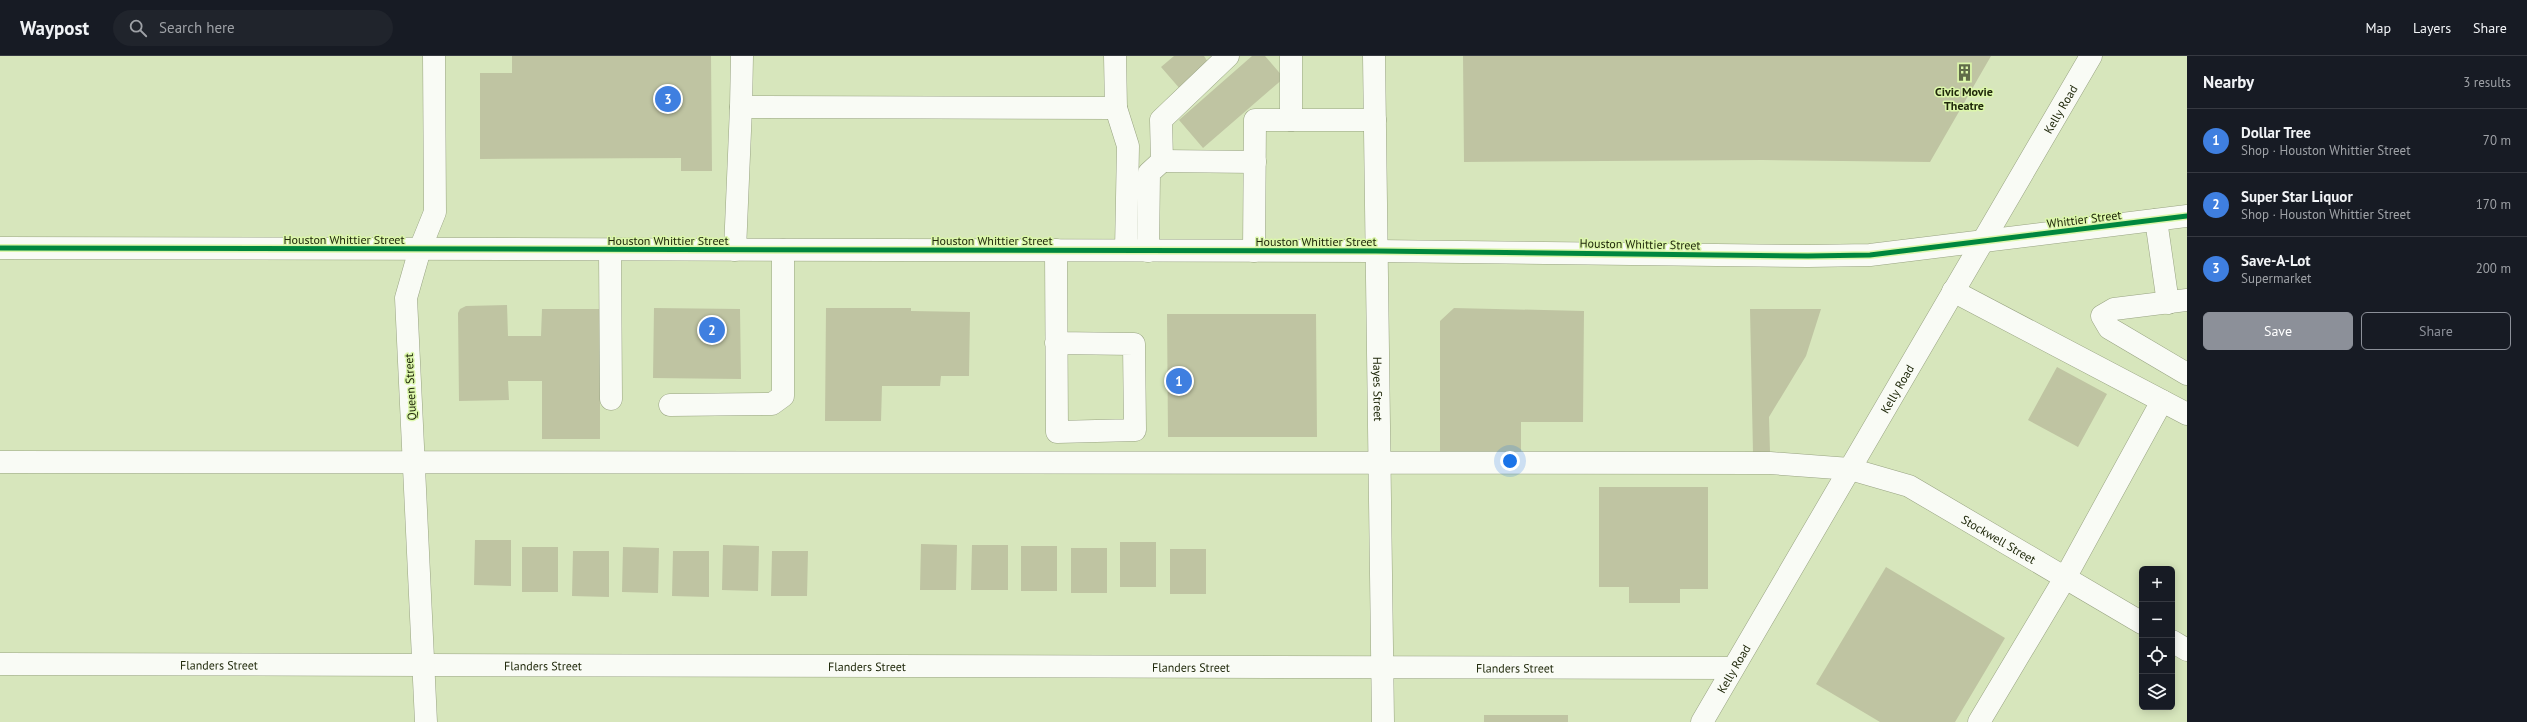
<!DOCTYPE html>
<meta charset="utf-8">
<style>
:root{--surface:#171b24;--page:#20242c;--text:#f1f3f6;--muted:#9ea1a6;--line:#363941;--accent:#8c9099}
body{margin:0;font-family:"PT Sans",sans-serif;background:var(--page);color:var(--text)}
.controls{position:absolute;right:12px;bottom:12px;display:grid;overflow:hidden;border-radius:6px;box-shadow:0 2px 10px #0003}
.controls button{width:36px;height:36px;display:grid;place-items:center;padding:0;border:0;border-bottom:1px solid var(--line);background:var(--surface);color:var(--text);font:20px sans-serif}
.you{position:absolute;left:1510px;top:405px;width:14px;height:14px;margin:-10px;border:3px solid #fff;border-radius:50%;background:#1a73e8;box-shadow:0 0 0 6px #1a73e833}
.badge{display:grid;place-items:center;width:26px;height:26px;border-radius:50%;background:var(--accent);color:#fff;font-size:13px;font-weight:700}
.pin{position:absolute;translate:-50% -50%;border:2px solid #fff;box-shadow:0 1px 4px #0006}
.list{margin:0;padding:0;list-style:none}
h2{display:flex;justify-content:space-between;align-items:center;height:52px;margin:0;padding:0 16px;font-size:17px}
h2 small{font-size:13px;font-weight:400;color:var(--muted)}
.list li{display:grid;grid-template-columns:26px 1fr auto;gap:12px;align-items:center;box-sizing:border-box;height:64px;padding:0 16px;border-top:1px solid var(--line)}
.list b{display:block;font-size:15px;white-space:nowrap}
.list p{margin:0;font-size:13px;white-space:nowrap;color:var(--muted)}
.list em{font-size:13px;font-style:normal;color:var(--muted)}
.actions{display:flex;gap:8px;padding:12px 16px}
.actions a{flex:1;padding:9px 0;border:1px solid var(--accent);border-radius:6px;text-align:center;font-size:14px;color:var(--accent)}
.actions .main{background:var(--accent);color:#fff}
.icon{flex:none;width:22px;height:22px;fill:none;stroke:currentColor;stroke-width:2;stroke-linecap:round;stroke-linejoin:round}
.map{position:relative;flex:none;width:2187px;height:666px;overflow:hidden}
header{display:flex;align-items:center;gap:24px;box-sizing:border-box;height:56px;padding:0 20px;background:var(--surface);border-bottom:1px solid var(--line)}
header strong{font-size:19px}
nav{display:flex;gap:22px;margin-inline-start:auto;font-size:14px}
.search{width:280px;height:36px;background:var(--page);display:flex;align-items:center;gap:10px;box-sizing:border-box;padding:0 14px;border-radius:22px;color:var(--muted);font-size:15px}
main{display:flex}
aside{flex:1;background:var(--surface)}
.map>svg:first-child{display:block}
.building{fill:#bfc4a2}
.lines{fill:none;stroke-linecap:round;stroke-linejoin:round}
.minor-casing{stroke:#98a382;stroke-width:23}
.minor{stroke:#f9fbf5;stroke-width:22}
.cycleway-casing{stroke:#dcf7ab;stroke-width:8}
.cycleway{stroke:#00873e;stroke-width:5}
.labels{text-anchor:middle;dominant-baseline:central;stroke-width:3;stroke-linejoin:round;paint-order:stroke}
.poi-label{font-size:12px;font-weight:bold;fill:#20290b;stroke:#dcf7ab}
.street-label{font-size:12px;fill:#20290b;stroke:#dcf7ab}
</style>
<header>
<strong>Waypost</strong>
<div class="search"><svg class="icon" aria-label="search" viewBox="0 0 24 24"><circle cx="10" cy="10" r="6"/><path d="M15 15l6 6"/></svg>Search here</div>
<nav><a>Map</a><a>Layers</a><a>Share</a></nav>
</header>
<main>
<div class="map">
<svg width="2187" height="666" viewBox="0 0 2187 666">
<rect width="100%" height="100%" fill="#d7e6bc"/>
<path class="building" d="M512 0H711L712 115H681V102L480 103V17H512Z
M1174 0H1204L1210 9 1181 34 1161 11Z
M1252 0H1265L1284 22 1203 92 1179 64Z
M1463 0H1991L1930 106 1762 104 1464 106Z
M507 249 508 280H541L542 253H600V383H542V325H508L509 344 459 345 458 257 460 253 466 250Z
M654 252 740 253 741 323 653 322Z
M826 252H911V255L970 256 969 320H941L940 330H882L881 365H825Z
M1454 252 1584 255 1583 366H1521V396H1440V265Z
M1750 253H1821L1806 300 1769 361 1770 396 1753 397Z
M1167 258H1316L1317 381H1168Z
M2057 311 2107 338 2078 391 2028 364Z
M1599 431H1708V533H1680V547H1629V531H1599Z
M475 484H511V530L474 529Z
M1120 486H1156V531H1120Z
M921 488 957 489 956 534H920Z
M723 489 759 490 758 535 722 534Z
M972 489H1008V534H971Z
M1021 490H1057V535H1021Z
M522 491H558V536H522Z
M623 491 659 492 658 537 622 536Z
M1071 492H1107V537H1071Z
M1170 493H1206V538H1170Z
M573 495H609V541L572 540Z
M673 495H709V541L672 540Z
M772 495H808L807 540H771Z
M1886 511 2005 582 1955 666H1880L1816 628Z
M1484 659H1568V666H1484Z"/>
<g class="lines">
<defs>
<g id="minor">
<path d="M1291 0V64"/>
<path id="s1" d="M1374 0 1383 666"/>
<path d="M741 51 742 0"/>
<path d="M1116 52 1128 90 1126 194"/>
<path d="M1162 105 1255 106"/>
<path d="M2156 164 2168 247"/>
<path d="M0 192 1376 195 1808 200 1870 199 2187 160"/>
<path d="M610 194 611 343"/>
<path d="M735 194 741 51 1116 52 1115 0"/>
<path d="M1056 194 1057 376 1135 374 1134 288 1056 287"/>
<path d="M1148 195 1149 117 1162 105 1161 64 1228 0"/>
<path d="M1254 195 1255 64H1375"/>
<path d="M1953 235 2187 358"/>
<path d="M2187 244 2114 253 2102 260 2109 272 2187 318"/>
<path d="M670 349 772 348 783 340V194"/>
<path id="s2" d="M0 406 1770 407 1850 413 1909 430 2142 567"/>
<path d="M2172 585 2187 594"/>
<path id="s3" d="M0 608 1733 612"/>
<path d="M426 666 406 242 420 193 435 156 434 0"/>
<path id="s4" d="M1702 666 2091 0"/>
<path d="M1979 666 2065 522 2162 345"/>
</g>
</defs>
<use href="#minor" class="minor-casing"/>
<use href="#minor" class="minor"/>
<defs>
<path id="cycleway" d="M0 192 1376 195 1808 200 1870 199 2187 160"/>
</defs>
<use href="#cycleway" class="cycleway-casing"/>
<use href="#cycleway" class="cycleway"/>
</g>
<defs>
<symbol id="building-bare" viewBox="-9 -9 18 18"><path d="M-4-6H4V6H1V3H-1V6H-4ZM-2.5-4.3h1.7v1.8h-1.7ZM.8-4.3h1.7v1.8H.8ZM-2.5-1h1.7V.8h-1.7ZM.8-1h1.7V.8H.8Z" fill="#606b49" stroke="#dcf7ab" stroke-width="2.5" paint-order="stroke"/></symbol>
</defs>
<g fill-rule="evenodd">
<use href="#building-bare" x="1952" y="4" width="25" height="25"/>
</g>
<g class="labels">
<g class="poi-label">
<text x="1964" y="35">Civic Movie<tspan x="1964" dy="14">Theatre</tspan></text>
</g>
<g class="street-label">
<text stroke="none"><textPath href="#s4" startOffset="710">Kelly Road</textPath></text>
<text transform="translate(2084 163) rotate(-7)">Whittier Street</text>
<text x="344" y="183">Houston Whittier Street</text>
<text x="668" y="184">Houston Whittier Street</text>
<text x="992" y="184">Houston Whittier Street</text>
<text x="1316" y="185">Houston Whittier Street</text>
<text transform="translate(1640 188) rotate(1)">Houston Whittier Street</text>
<text transform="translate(410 331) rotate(-93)">Queen Street</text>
<text stroke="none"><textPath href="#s1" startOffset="333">Hayes Street</textPath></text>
<text stroke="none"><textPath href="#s4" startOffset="386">Kelly Road</textPath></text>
<text stroke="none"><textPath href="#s2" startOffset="2016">Stockwell Street</textPath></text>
<text stroke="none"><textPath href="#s3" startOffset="219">Flanders Street</textPath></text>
<text stroke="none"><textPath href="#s3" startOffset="543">Flanders Street</textPath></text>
<text stroke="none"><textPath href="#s3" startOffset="867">Flanders Street</textPath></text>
<text stroke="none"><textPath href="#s3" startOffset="1191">Flanders Street</textPath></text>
<text stroke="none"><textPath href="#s3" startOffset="1515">Flanders Street</textPath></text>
<text stroke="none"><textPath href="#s4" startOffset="62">Kelly Road</textPath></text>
</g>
</g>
</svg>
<div class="controls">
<button>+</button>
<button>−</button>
<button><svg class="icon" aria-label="locate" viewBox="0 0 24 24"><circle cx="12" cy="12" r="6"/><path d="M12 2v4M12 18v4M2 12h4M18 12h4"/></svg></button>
<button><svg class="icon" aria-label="layers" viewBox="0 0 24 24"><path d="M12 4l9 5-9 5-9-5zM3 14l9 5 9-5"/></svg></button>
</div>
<div class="you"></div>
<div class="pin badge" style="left:1179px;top:325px;background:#3f7fe0">1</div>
<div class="pin badge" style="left:712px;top:274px;background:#3f7fe0">2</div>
<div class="pin badge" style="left:668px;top:43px;background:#3f7fe0">3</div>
</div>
<aside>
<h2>Nearby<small>3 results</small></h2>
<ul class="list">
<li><span class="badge" style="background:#3f7fe0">1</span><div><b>Dollar Tree</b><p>Shop · Houston Whittier Street</p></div><em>70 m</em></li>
<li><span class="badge" style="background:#3f7fe0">2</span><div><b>Super Star Liquor</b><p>Shop · Houston Whittier Street</p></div><em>170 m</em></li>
<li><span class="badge" style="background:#3f7fe0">3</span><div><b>Save-A-Lot</b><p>Supermarket</p></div><em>200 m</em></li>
</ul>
<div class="actions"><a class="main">Save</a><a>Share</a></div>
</aside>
</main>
